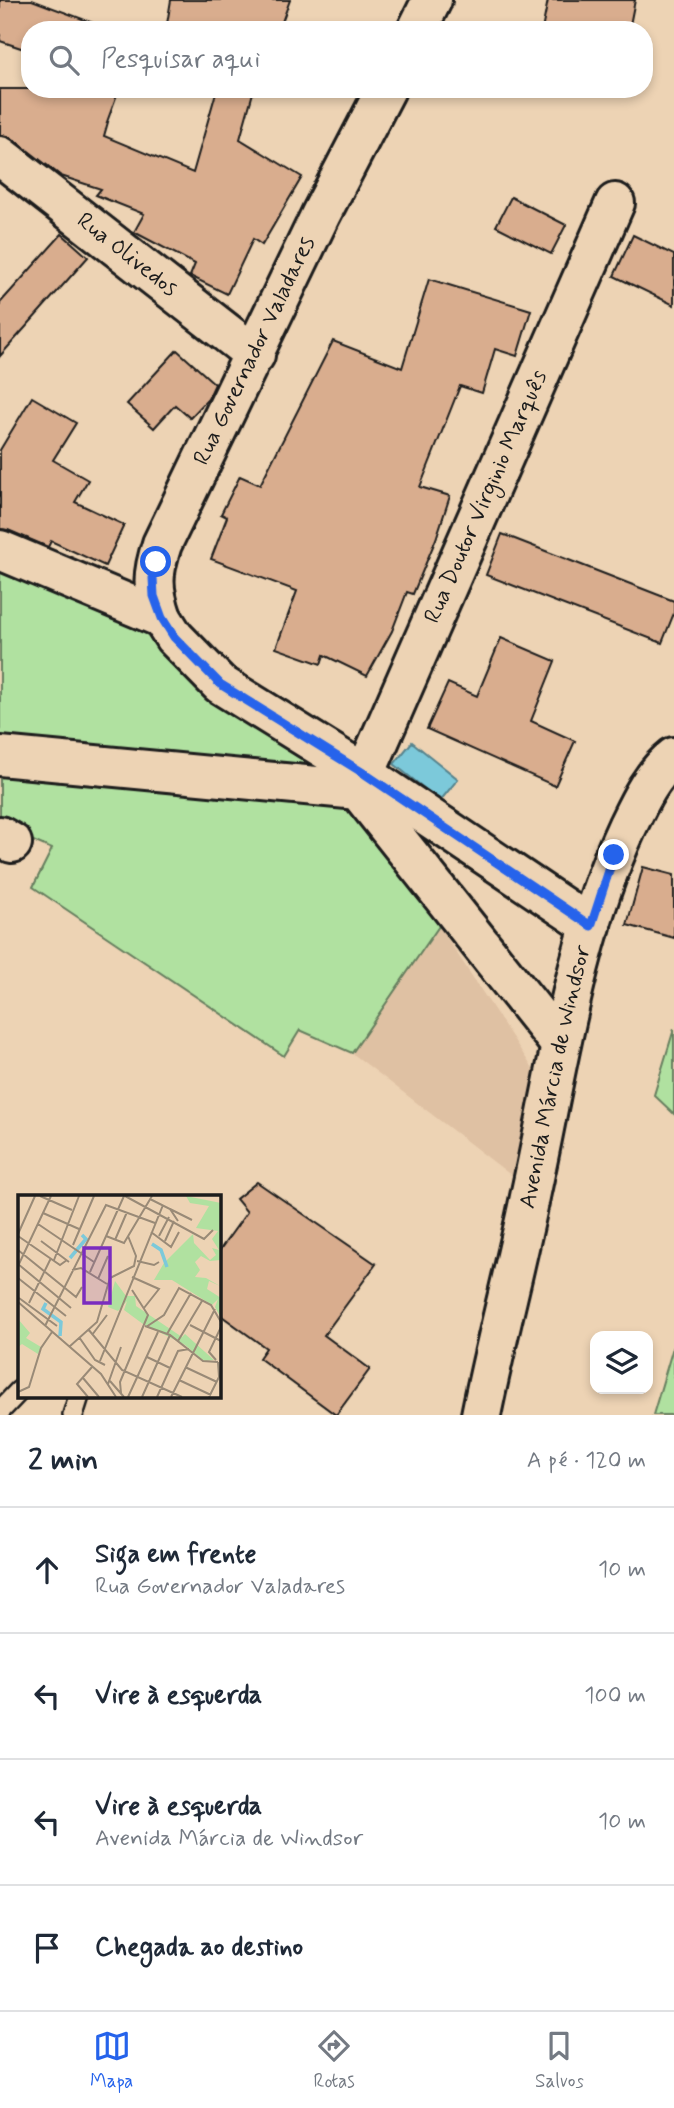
<!DOCTYPE html>
<html lang="pt">
<meta charset="utf-8">
<style>
:root{--surface:#fff;--page:#f2f2f3;--text:#1f2937;--muted:#747a83;--line:#e0e1e3;--accent:#2563eb}
body{margin:0;font-family:Mynerve,sans-serif;background:var(--page);color:var(--text)}
.controls{position:absolute;right:21px;bottom:21px;display:grid;overflow:hidden;border-radius:14px;box-shadow:0 4px 10px #0003}
.controls button{width:63px;height:63px;display:grid;place-items:center;padding:0;border:0;border-bottom:2px solid var(--line);background:var(--surface);color:var(--text);font:35px sans-serif}
.stop{position:absolute;width:21px;height:21px;margin:-16px;border:5px solid #2563eb;border-radius:50%;background:#fff}
.stop.end{background:#2563eb;border-color:#fff;box-shadow:0 2px 7px #0008}
.list{margin:0;padding:0;list-style:none}
h2{display:flex;justify-content:space-between;align-items:center;height:91px;margin:0;padding:0 28px;font-size:30px}
h2 small{font-size:23px;font-weight:400;color:var(--muted)}
.list li{display:grid;grid-template-columns:46px 1fr auto;gap:21px;align-items:center;box-sizing:border-box;height:126px;padding:0 28px;border-top:2px solid var(--line)}
.list b{display:block;font-size:26px;white-space:nowrap}
.list p{margin:0;font-size:23px;white-space:nowrap;color:var(--muted)}
.list em{font-size:23px;font-style:normal;color:var(--muted)}
.icon{flex:none;width:38px;height:38px;fill:none;stroke:currentColor;stroke-width:2;stroke-linecap:round;stroke-linejoin:round}
.map{position:relative;flex:none;width:674px;height:1415px;overflow:hidden}
.search{position:absolute;background:var(--surface);box-shadow:0 4px 10px #0003;left:21px;right:21px;top:21px;height:77px;display:flex;align-items:center;gap:18px;box-sizing:border-box;padding:0 24px;border-radius:28px;color:var(--muted);font-size:26px}
.sheet{height:595px;background:var(--surface)}
nav{display:flex;justify-content:space-around;align-items:center;box-sizing:border-box;height:98px;border-top:2px solid var(--line);background:var(--surface);font-size:19px;color:var(--muted)}
nav a{display:grid;justify-items:center;gap:4px}
nav .on{color:var(--accent)}
.map>svg:first-child{display:block}
.built{fill:#dfc1a3}
.green{fill:#b0e1a0;stroke:#667e5e;stroke-width:2}
.water{fill:#7cc9da;stroke:#56848e;stroke-width:2}
.building{fill:#d9ad8e;stroke:#1c1c1c;stroke-width:2}
.lines{fill:none;stroke-linecap:round;stroke-linejoin:round}
.service-casing{stroke:#1c1c1c;stroke-width:24}
.minor-casing{stroke:#1c1c1c;stroke-width:44}
.tertiary-casing{stroke:#1c1c1c;stroke-width:44}
.service{stroke:#edd3b4;stroke-width:19}
.minor{stroke:#edd3b4;stroke-width:38}
.tertiary{stroke:#edd3b4;stroke-width:38}
.route{stroke:#2563eb;stroke-width:9}
.labels{text-anchor:middle;dominant-baseline:central;stroke-width:6;stroke-linejoin:round;paint-order:stroke}
.street-label{font-size:23px;fill:#1c1c1c;stroke:#edd3b4}
.inset-river{fill:none;stroke:#7cc9da;stroke-width:3.5}
.inset-road{fill:none;stroke:#998a77;stroke-width:2}
.view{fill:#7b2cbf;fill-opacity:0.15;stroke:#7b2cbf;stroke-width:3.5}
.inset-edge{fill:none;stroke:#1c1c1c;stroke-width:3.5}
</style>
<div class="map">
<svg width="674" height="1415" viewBox="0 0 674 1415">
<rect width="100%" height="100%" fill="#edd3b4"/>
<filter id="ink" filterUnits="userSpaceOnUse"><feTurbulence type="fractalNoise" baseFrequency=".0143" numOctaves="2"/><feDisplacementMap in="SourceGraphic" scale="14" xChannelSelector="R" yChannelSelector="G"/><feConvolveMatrix kernelMatrix="1 2 1 2 8 2 1 2 1" color-interpolation-filters="sRGB"/></filter>
<g filter="url(#ink)">
<path class="built" d="M439 926 537 1075 512 1176 352 1053Z"/>
<path class="green" d="M0 563 116 617 166 644 346 784 0 746Z
M0 765 359 804 439 926 352 1053 300 1030 284 1056 33 887 52 849 24 837 0 821Z
M674 1029V1114L654 1095Z
M674 1344V1415H653Z"/>
<path class="water" d="M412 742 458 779 440 801 394 764Z"/>
<path class="building" d="M0 0H32L104 27 103 30H30V51L0 41Z
M171 0H290L279 30H166Z
M548 0H635L629 30H542Z
M0 89H119L107 122H108L104 136 193 173 217 89H254L240 139 302 177 262 245 253 239 227 294 190 276 195 264 134 232 144 214 96 195 101 189 61 176 13 139 0 135Z
M511 197 566 225 551 254 496 226Z
M62 234 88 257 0 356V303Z
M633 235 674 255V305L614 276Z
M429 279 531 310 517 356 495 349 482 393 460 386 420 487 450 496 436 539 413 594 407 592 392 631 367 676 324 655 321 664 276 648 297 591 211 559 227 517 221 514 240 476 260 485 333 341 402 368Z
M177 350 215 384 208 399 190 418 175 405 154 428 127 404Z
M32 397 76 423 53 460 88 480 75 502 124 525 105 566 51 541 48 547 8 530 0 529V450Z
M502 534 674 601V613L662 643 486 575Z
M501 638 555 661 531 721 575 741 555 786 427 729 448 683 477 696Z
M643 867 674 875V938L627 925Z
M257 1182 376 1264 324 1335 370 1369 336 1415 259 1358 266 1348 219 1314V1251L247 1212 236 1199Z"/>
<g class="lines">
<defs>
<path id="service" d="M0 1411 19 1391
M73 1415 79 1396"/>
<g id="minor">
<path d="M417 30 432 0"/>
<path id="s1" d="M0 156 255 355"/>
<path d="M0 550 162 618 174 637 220 684 365 774 591 926"/>
<path id="s2" d="M162 618C152 588 152 574 162 544L321 214 386 89"/>
<path d="M0 756 358 790 560 1044"/>
<path id="s3" d="M358 790 615 203"/>
<path d="M0 836 12 843"/>
</g>
<g id="tertiary">
<path id="s4" d="M481 1415C496 1340 516 1266 531 1192 557 1072 575 939 627 827 639 802 652 774 674 757"/>
</g>
</defs>
<use href="#service" class="service-casing"/>
<use href="#minor" class="minor-casing"/>
<use href="#tertiary" class="tertiary-casing"/>
<use href="#service" class="service"/>
<use href="#minor" class="minor"/>
<use href="#tertiary" class="tertiary"/>
</g>
</g>
<g class="lines" filter="url(#ink)">
<path class="route" d="M156 562 153 578 154 596 162 618 174 637 220 684 365 774 591 926 614 855"/>
</g>
<g class="labels">
<g class="street-label">
<text stroke="none"><textPath href="#s1" startOffset="161">Rua Olivedos</textPath></text>
<text stroke="none"><textPath href="#s2" startOffset="290">Rua Governador Valadares</textPath></text>
<text stroke="none"><textPath href="#s3" startOffset="320">Rua Doutor Virginio Marquês</textPath></text>
<text stroke="none"><textPath href="#s4" startOffset="346">Avenida Márcia de Windsor</textPath></text>
</g>
</g>
<g transform="translate(18 1195)">
<rect width="203" height="203" fill="#edd3b4"/>
<path d="M168 1 203 8V65L192 66 183 61 177 67 182 75 177 82 188 83 202 91 191 86 189 94 203 103V123L197 112 200 104 194 110 154 85H136L146 68 175 39 176 48 192 65 198 60 194 53 201 55 194 44 200 36 178 33 191 11 172 8ZM97 86 108 101H117L118 111 164 142 167 139 196 165 186 166 167 150 125 129 106 115 109 106 100 116 90 112ZM0 124 12 138 8 143 23 152 20 159 4 149 0 152Z" fill="#b0e1a0"/>
<path class="inset-river" d="M134 49 143 55 149 72M52 63 68 44 64 40M28 108 25 114 43 127 42 141"/>
<path class="inset-road" d="M22 1 54 15M107 1 186 44 195 35M132 4 152 14 160 26M152 14 174 25M25 18 61 34M20 29 76 67M133 37 153 52 161 37M0 39 17 1M0 41 42 70 49 65M88 41 106 48 134 1M141 41 151 22M97 45 109 17M23 46 51 67M147 46 156 26M55 50 76 1M0 55 58 102 64 92M36 65 61 1M119 66 136 70 141 67M0 69 53 113M0 71 33 1M54 75 63 73 89 89M72 77 106 1M114 82 141 94 126 113M0 83 48 121M80 84 90 61M1 103 39 131M0 107 83 179 98 202M11 108 33 63M172 130 203 146M27 131 88 10 137 28M127 131 152 140 185 166 200 167M128 132 146 120 161 93 193 110 203 127M70 134 104 175 164 202M149 139 173 98M74 140 89 120M61 142 77 165 87 170M160 146 184 106M51 152 79 127 92 83 116 71 118 61 110 41M129 162 152 173M198 165 191 157 203 132M82 166 145 10M167 172 199 187M65 183 81 202M161 185 193 200M92 186 106 202M90 189 103 152M0 197 11 192 23 153 34 137M103 198 102 187 130 120 114 95M70 202 59 189 74 172M110 202 140 137M124 202 152 140M139 202 160 156 171 154M153 202 197 114M191 202 201 182 200 167"/>
<path class="view" d="M66 53H92V108H66Z"/>
<rect width="203" height="203" class="inset-edge"/>
</g>
</svg>
<div class="controls">
<button><svg class="icon" aria-label="layers" viewBox="0 0 24 24"><path d="M12 4l9 5-9 5-9-5zM3 14l9 5 9-5"/></svg></button>
</div>
<div class="stop" style="left:156px;top:562px"></div>
<div class="stop end" style="left:614px;top:855px"></div>
<div class="search"><svg class="icon" aria-label="search" viewBox="0 0 24 24"><circle cx="10" cy="10" r="6"/><path d="M15 15l6 6"/></svg>Pesquisar aqui</div>
</div>
<section class="sheet">
<h2>2 min<small>A pé · 120 m</small></h2>
<ul class="list">
<li><svg class="icon" aria-label="ahead" viewBox="0 0 24 24"><path d="M12 20V5M6 11l6-6 6 6"/></svg><div><b>Siga em frente</b><p>Rua Governador Valadares</p></div><em>10 m</em></li>
<li><svg class="icon" aria-label="left" viewBox="0 0 24 24"><path d="M17 20v-9H6M10 6l-5 5 5 5"/></svg><div><b>Vire à esquerda</b></div><em>100 m</em></li>
<li><svg class="icon" aria-label="left" viewBox="0 0 24 24"><path d="M17 20v-9H6M10 6l-5 5 5 5"/></svg><div><b>Vire à esquerda</b><p>Avenida Márcia de Windsor</p></div><em>10 m</em></li>
<li><svg class="icon" aria-label="arrive" viewBox="0 0 24 24"><path d="M6 21V4h12l-3 4 3 4H6"/></svg><div><b>Chegada ao destino</b></div></li>
</ul>
</section>
<nav>
<a class="on"><svg class="icon" aria-label="map" viewBox="0 0 24 24"><path d="M3 6l6-2 6 2 6-2v14l-6 2-6-2-6 2zM9 4v14M15 6v14"/></svg>Mapa</a>
<a><svg class="icon" aria-label="directions" viewBox="0 0 24 24"><path d="M12 3l9 9-9 9-9-9zM9 14v-3h6M13 9l2 2-2 2"/></svg>Rotas</a>
<a><svg class="icon" aria-label="saved" viewBox="0 0 24 24"><path d="M7 4h10v16l-5-4-5 4z"/></svg>Salvos</a>
</nav>
